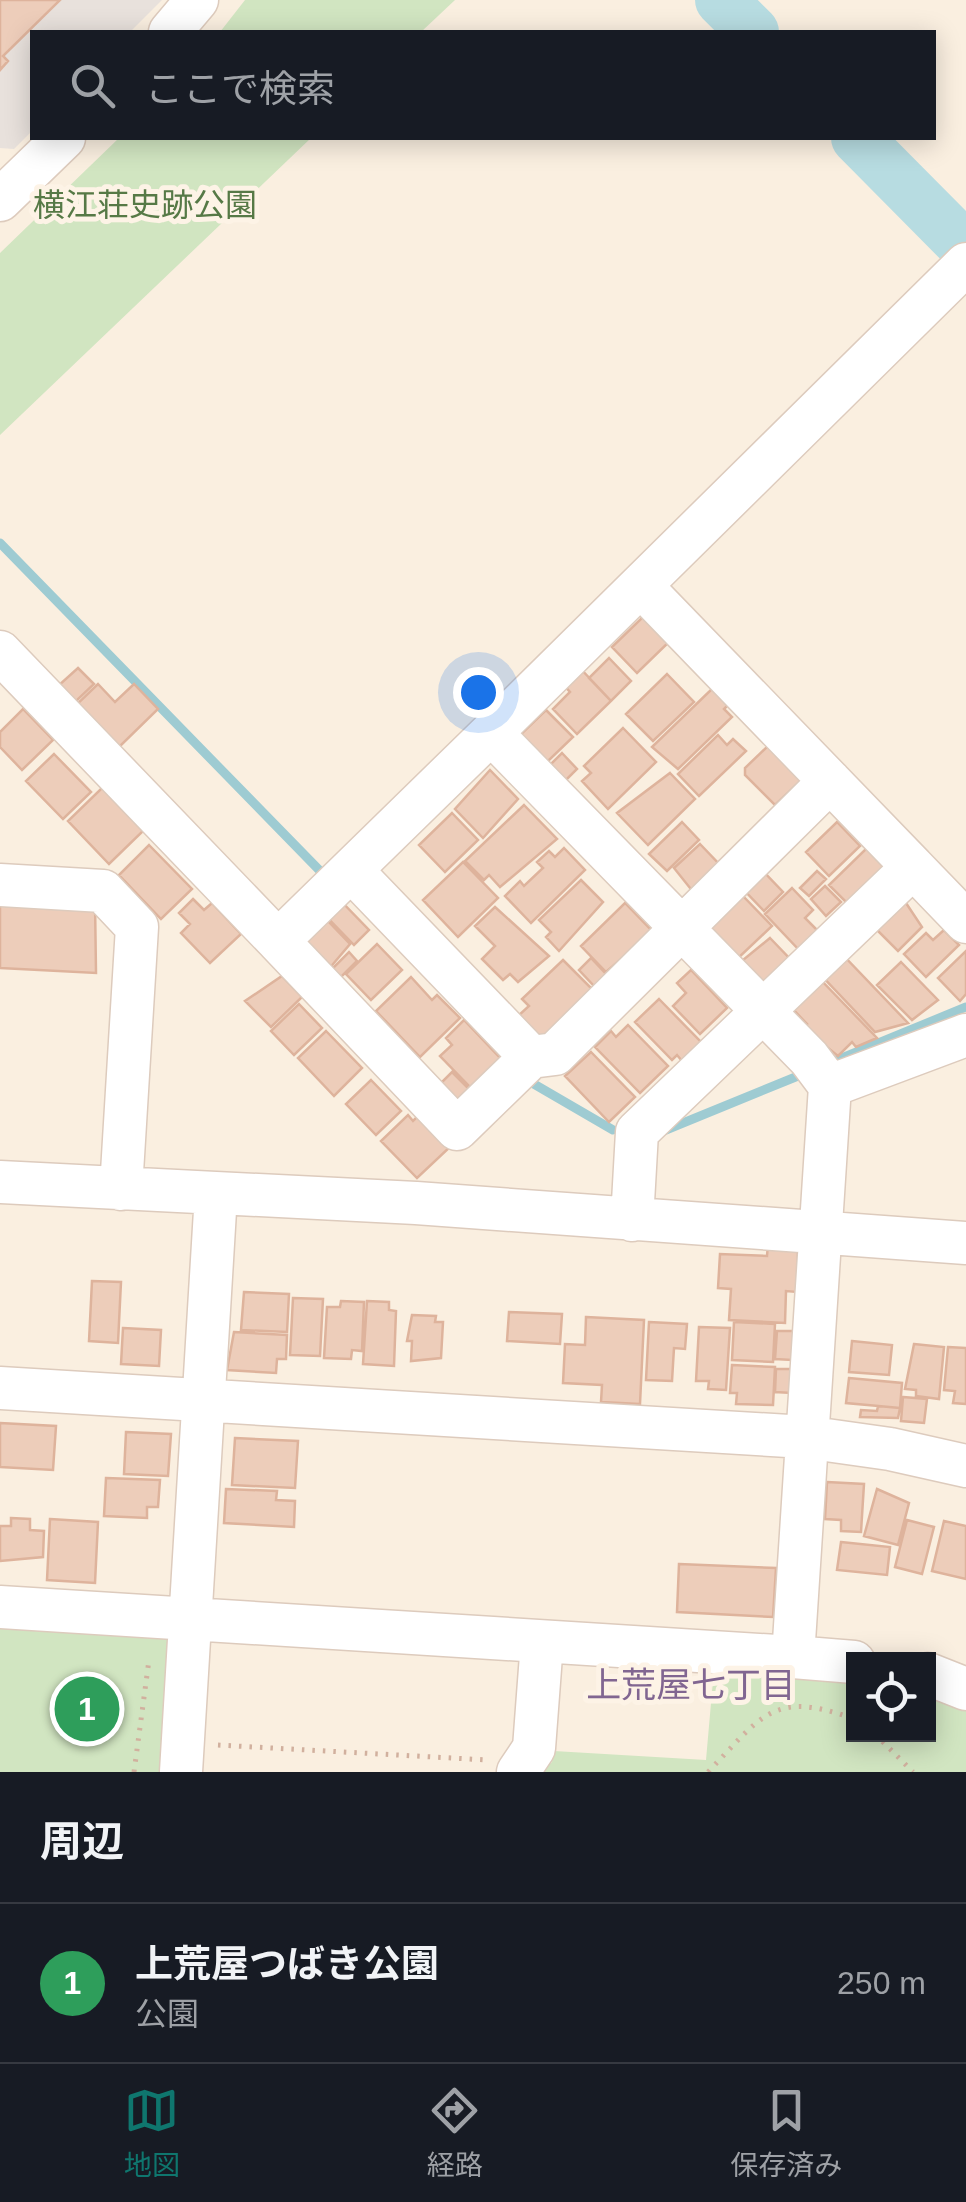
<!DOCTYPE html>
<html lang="ja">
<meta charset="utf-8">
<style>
:root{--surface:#171b24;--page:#242831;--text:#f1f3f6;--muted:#9ea1a6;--line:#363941;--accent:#0f766e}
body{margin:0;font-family:Helvetica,"Noto Sans JP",sans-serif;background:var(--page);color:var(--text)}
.controls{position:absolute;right:30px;bottom:30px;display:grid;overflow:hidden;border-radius:0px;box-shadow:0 5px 25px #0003}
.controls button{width:90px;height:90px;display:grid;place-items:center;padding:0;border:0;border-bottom:2px solid var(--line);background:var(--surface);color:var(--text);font:50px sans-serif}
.you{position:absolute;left:478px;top:692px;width:35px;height:35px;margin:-25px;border:8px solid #fff;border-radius:50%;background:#1a73e8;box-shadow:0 0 0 15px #1a73e833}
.badge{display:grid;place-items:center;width:65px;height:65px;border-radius:50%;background:var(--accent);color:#fff;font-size:32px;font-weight:700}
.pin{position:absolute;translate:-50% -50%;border:5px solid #fff;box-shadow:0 2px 10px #0006}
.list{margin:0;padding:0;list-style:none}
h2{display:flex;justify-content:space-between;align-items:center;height:130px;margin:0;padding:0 40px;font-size:42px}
h2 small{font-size:32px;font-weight:400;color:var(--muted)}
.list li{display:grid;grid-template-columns:65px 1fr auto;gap:30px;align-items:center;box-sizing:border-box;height:160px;padding:0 40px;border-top:2px solid var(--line)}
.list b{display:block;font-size:38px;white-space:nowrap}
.list p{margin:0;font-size:32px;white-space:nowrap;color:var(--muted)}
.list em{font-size:32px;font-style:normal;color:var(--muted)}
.icon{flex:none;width:55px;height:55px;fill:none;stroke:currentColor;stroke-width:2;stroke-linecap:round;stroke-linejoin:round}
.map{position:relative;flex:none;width:966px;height:1772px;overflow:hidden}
.search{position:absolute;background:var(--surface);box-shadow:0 5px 25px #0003;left:30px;right:30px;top:30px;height:110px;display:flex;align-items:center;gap:25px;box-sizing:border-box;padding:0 35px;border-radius:0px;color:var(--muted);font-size:38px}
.sheet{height:290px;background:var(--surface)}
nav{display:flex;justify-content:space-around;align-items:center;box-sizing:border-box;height:140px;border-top:2px solid var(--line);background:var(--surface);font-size:28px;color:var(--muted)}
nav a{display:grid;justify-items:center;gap:5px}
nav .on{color:var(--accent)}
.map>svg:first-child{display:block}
.industrial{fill:#e8e1dc}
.green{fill:#d1e5c1}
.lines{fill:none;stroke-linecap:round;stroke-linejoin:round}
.stream{stroke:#9ecbd2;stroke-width:9}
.river{stroke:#b7dce1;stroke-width:52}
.building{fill:#edcdba;stroke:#deb39c;stroke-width:2.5}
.minor-casing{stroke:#ddcbbd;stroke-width:45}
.path{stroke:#d1b09e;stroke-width:5;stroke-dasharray:2.5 8;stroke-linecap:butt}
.minor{stroke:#fff;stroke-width:42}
.labels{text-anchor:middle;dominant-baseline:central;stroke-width:10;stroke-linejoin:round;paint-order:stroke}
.park-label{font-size:32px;fill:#567946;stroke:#fdf3e6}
.neighbourhood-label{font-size:35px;fill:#816691;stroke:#fdf3e6}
</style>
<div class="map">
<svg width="966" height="1772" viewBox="0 0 966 1772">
<rect width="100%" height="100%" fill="#faefe0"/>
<path class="industrial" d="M0 0H162L130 32H32V131L14 149 0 148Z"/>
<path class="green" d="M245 0H455L421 32H220Z
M119 138H311L0 435V253Z
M0 1622 164 1631 177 1646 172 1772H0Z
M714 1669 853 1676 854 1734H928L929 1691 966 1706V1772H541L552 1762 554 1751 706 1760Z"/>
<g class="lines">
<path class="stream" d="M0 543 325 876
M837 1060 966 1007
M527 1080 613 1130
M661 1132 798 1076"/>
<path class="river" d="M721 0 753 32
M857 138 966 248"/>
</g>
<path class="building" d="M0 0H60L3 56 8 61 0 70Z
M646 614 671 640 637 673 612 647Z
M609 658 631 681 611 701 589 678Z
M579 667 611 701 577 734 553 709 570 692 562 683Z
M78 668 94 684 74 703 58 686Z
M667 674 694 702 653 741 626 714Z
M98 684 115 702 134 684 158 709 116 750 74 707Z
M716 685 732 701 724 709 732 717 678 769 652 747Z
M23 709 53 740 22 770 0 747V732Z
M546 710 573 737 547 762 520 735Z
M623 728 656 762 608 809 582 781 591 773 584 766Z
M718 735 727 745 733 739 746 751 699 796 678 774Z
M771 743 804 778 775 805 745 775V768Z
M562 753 577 769 555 791 540 775Z
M54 754 91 792 63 819 26 781Z
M490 770 518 799 483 838 455 809Z
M670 773 695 799 648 845 617 813Z
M102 788 143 831 109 864 68 821Z
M524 805 557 839 500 887 489 875 484 880 465 861Z
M452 813 478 840 445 872 419 845Z
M682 822 699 840 667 871 649 854Z
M837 822 860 846 829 876 806 852Z
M700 844 721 866 694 893 674 868Z
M149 845 192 889 161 919 119 875Z
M869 846 889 867 849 905 829 885Z
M564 848 585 870 531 923 505 896 520 881 524 886 543 868 537 862 549 851 555 857Z
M463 862 498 898 458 937 423 900Z
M761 869 783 892 764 911 742 888Z
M817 871 826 879 809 896 800 888Z
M581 880 603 902 559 951 546 937 551 932 539 920Z
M825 886 841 902 826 916 811 899Z
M792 888 813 910 805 918 819 932 800 951 765 914Z
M742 895 772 926 735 961 705 930Z
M0 896 95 901 96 973 0 968Z
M338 898 369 930 354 945 322 912Z
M193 899 204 910 212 903 241 934 210 963 181 933 190 924 179 913Z
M904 900 922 927 898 951 875 928Z
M625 903 653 932 606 972 581 946Z
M495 907 549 956 518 982 510 974 503 980 482 959 495 946 475 926Z
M325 918 350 944 328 970 304 945Z
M944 930 959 945 926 977 904 954 926 933 933 940Z
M770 938 793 962 760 994 732 969Z
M377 944 402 970 371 1000 346 974Z
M966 951V994L960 1001 938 978Z
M349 952 357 961 339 979 331 970Z
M842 954 908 1023 875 1032 820 974Z
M591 958 607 975 595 987 579 970Z
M563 960 592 989 544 1043 518 1016 529 1006 522 999Z
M901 962 938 1000 912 1020 877 985Z
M691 970 727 1008 700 1034 673 1006 686 993 677 983Z
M282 976 302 997 271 1027 245 1001Z
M411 977 432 1000 437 995 460 1018 420 1057 376 1011Z
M818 977 877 1038 856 1047 852 1042 838 1056 803 1028 807 1024 789 1005Z
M659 999 701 1042 682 1061 677 1055 672 1060 635 1022Z
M299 1004 322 1028 294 1055 271 1031Z
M464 1020 502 1060 472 1089 440 1056 452 1045 446 1038Z
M628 1025 668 1066 640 1093 595 1047 611 1031 616 1037Z
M326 1031 362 1068 334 1096 298 1058Z
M591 1052 635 1097 609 1122 565 1076Z
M452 1072 471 1091 456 1105 438 1086Z
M371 1080 401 1111 376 1135 346 1104Z
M420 1114 451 1146 417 1178 381 1141 408 1115 413 1121Z
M768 1244 791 1246 798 1252 797 1292 786 1291 785 1323 729 1320 731 1289 718 1288 720 1254 767 1256Z
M92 1281 121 1282 118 1343 89 1341Z
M244 1292 289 1294 287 1332 241 1330Z
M293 1298 323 1299 320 1356 290 1355Z
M341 1301 364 1302 362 1351 352 1350 351 1359 324 1358 327 1307H340Z
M367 1301 389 1302V1310L396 1311 394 1366 363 1364Z
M509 1312 562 1314 560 1344 507 1341Z
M412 1315 436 1316 435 1322H443L441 1358 411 1361 412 1341H407Z
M586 1317 644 1320 640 1404 601 1402 602 1385 563 1383 565 1344 585 1345Z
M649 1322 687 1324 685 1349 674 1348 672 1381 646 1380Z
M734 1322 775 1324 773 1362 732 1360Z
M699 1327 730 1328 726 1390 708 1389 709 1381H696Z
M123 1328 161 1330 159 1366 121 1364Z
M777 1331H794L792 1360 775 1359Z
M234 1332 287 1335 286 1359H277L276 1373 227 1370Z
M852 1341 892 1345 889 1375 849 1372Z
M914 1344 944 1347 939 1399 916 1396V1390L905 1389Z
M948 1347 966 1348V1404L953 1403 955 1391 944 1390Z
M732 1365 775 1367 773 1405 736 1404 737 1393H730Z
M776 1369H793L792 1393 775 1392Z
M849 1378 902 1383 900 1408 846 1403Z
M903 1397 927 1399 924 1423 901 1421Z
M878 1406 900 1408 898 1418 860 1417 861 1410 877 1411Z
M0 1423 56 1426 53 1470 0 1467Z
M126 1432 171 1434 168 1476 124 1474Z
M235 1438 298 1441 295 1488 232 1485Z
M106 1478 160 1480 158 1507H147V1518L104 1516Z
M827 1482 864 1484 861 1532 841 1531V1520L825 1519Z
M226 1489 277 1491 276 1500 295 1501 294 1527 224 1523Z
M877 1489 909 1503 898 1545 864 1536Z
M11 1518 30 1519V1530L44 1531 43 1557 0 1561V1526H11Z
M50 1519 98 1522 95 1583 47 1580Z
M907 1520 934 1527 922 1574 895 1567Z
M944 1521 966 1526V1579L932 1571Z
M841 1542 890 1547 887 1575 837 1570Z
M679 1564 776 1568 773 1617 677 1612Z"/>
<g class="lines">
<defs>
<path id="minor" d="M170 32 197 0
M0 200 64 138
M0 652 278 941
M491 733 278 941 457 1129 531 1057 555 1054 830 781
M913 867 966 922
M351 870 531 1057
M0 885 103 891 137 927 121 1189
M830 1086 966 1035
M0 1182 416 1203 966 1243
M632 1220 637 1132 913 867 641 586
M0 1388 805 1437 890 1449 966 1466
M0 1607 793 1657
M854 1662 793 1657 830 1086 809 1058 491 733 966 264
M928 1674 966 1689
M181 1772 216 1194
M518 1772 534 1748 542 1642"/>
</defs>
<use href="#minor" class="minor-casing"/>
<path class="path" d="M875 1734 913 1772
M218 1745 487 1760
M134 1772 149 1660
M708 1772C762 1716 773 1689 854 1719"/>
<use href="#minor" class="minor"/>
</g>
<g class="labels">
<g class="park-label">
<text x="145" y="205">横江荘史跡公園</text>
</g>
<g class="neighbourhood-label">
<text x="691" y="1684">上荒屋七丁目</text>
</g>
</g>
</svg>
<div class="controls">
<button><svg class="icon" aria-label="locate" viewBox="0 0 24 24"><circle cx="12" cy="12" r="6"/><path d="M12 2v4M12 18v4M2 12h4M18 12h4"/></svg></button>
</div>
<div class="you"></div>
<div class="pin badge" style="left:87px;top:1709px;background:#2e9e5b">1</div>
<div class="search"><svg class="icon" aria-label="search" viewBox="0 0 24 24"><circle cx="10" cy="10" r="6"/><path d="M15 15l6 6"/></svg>ここで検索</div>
</div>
<section class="sheet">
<h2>周辺<small></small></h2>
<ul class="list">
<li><span class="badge" style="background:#2e9e5b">1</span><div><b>上荒屋つばき公園</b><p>公園</p></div><em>250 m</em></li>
</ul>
</section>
<nav>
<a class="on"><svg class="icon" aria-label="map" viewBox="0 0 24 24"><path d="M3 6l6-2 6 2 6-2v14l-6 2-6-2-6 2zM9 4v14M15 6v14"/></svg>地図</a>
<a><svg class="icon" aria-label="directions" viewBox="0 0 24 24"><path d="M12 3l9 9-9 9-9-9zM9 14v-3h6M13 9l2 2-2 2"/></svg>経路</a>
<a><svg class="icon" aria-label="saved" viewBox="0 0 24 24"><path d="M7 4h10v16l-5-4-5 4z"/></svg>保存済み</a>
</nav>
